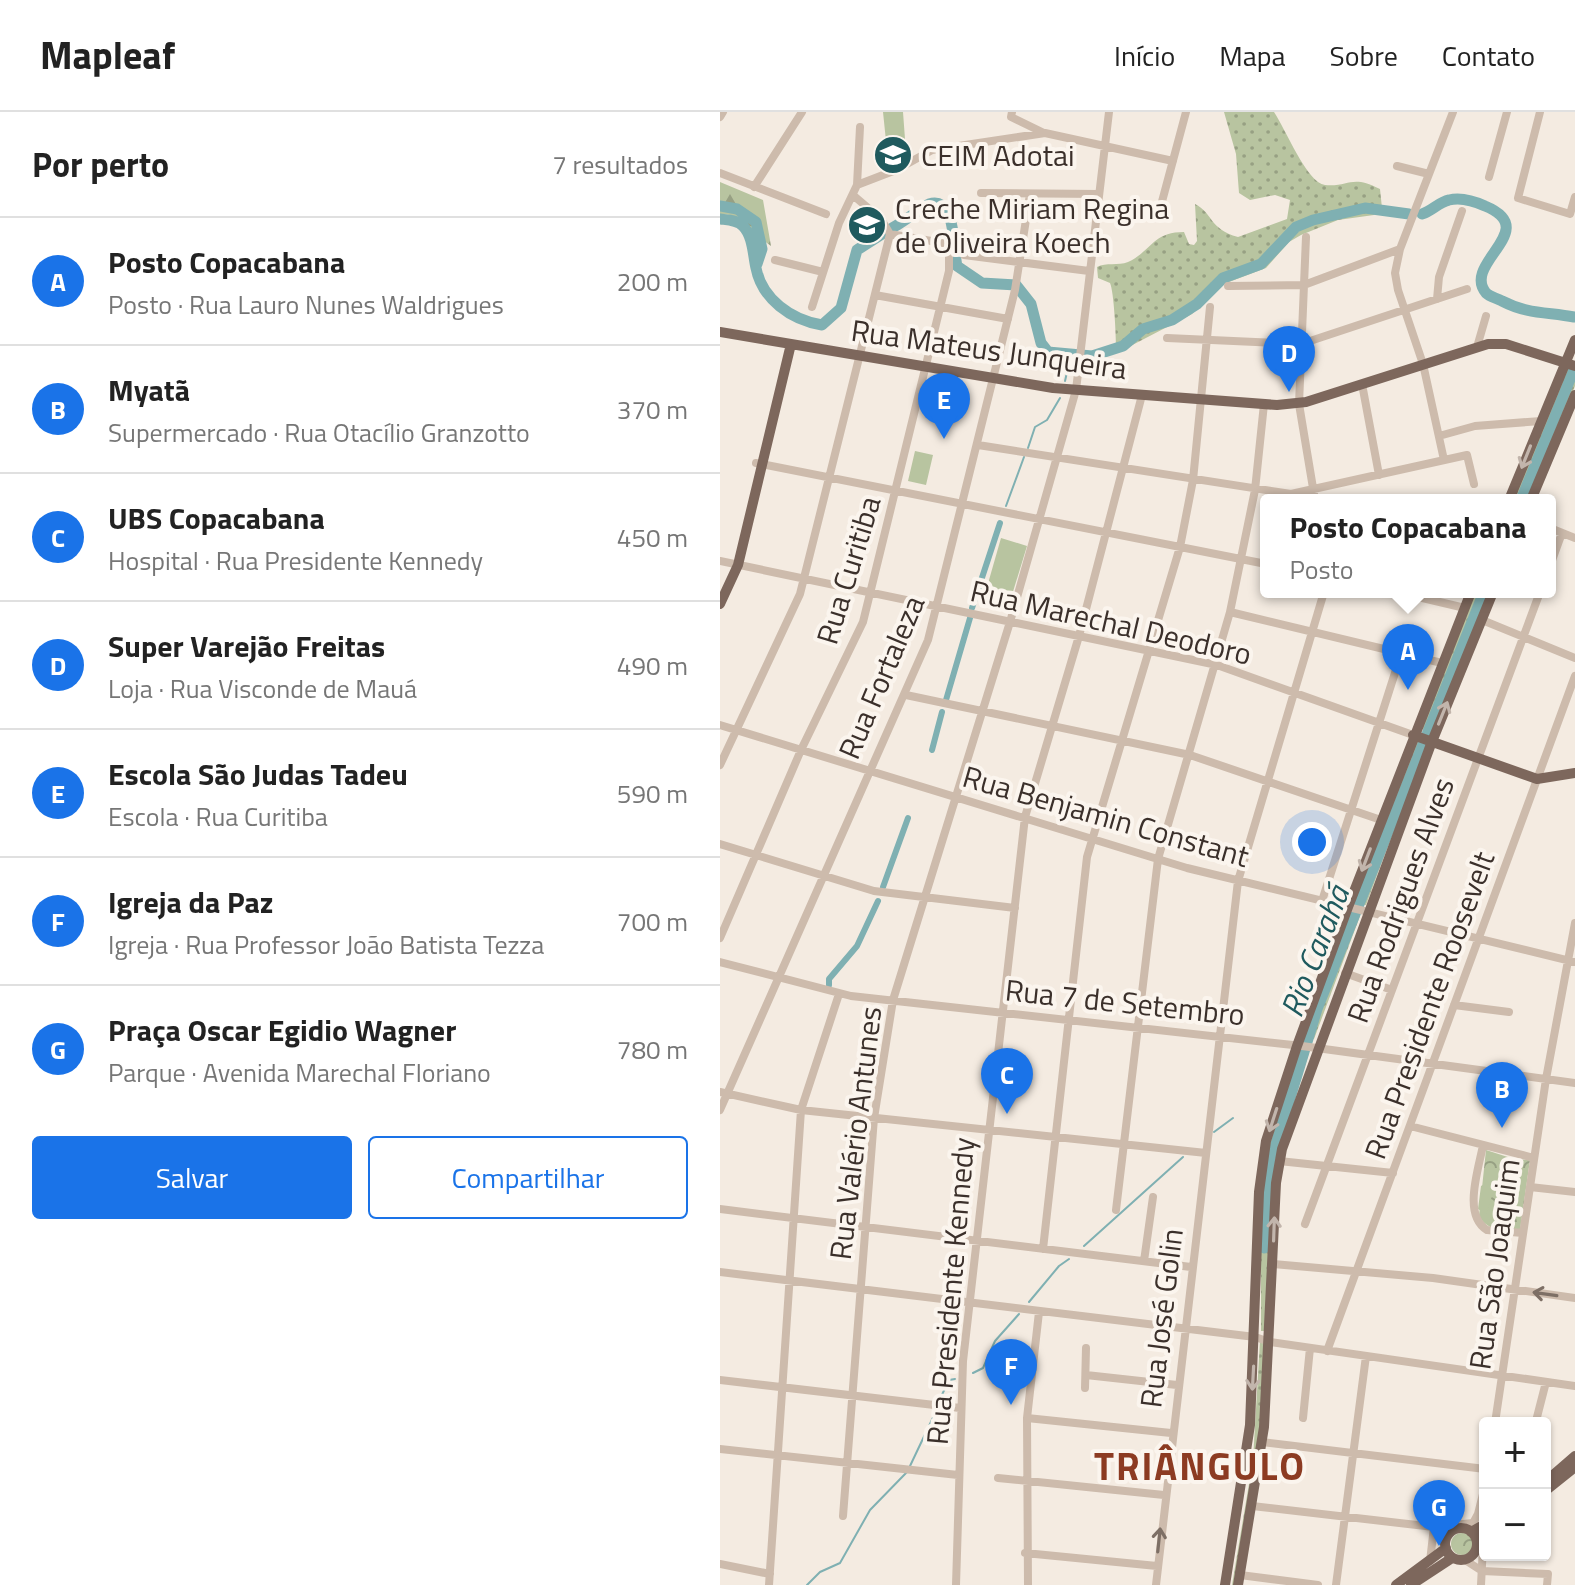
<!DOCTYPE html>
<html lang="pt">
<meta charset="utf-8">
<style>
:root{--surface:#fff;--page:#f2f2f2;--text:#222;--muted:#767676;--line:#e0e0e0;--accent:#1a73e8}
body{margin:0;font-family:"Titillium Web",sans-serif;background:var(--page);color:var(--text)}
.controls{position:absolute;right:24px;bottom:24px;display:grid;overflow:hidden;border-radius:8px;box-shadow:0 2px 6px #0004}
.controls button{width:72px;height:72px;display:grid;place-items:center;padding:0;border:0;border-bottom:2px solid var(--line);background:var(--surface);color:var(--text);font:40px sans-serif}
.you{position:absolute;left:592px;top:730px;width:28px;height:28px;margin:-20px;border:6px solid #fff;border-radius:50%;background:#1a73e8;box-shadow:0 0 0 12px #1a73e833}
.badge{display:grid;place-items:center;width:52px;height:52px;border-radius:50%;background:var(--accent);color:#fff;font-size:26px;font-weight:700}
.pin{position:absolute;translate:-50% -66px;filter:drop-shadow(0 2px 4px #0008)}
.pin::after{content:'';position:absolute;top:42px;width:28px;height:24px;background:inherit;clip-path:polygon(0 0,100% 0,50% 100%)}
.popup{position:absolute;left:540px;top:382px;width:296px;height:104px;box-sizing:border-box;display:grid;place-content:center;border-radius:8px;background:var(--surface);filter:drop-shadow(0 2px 6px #0005);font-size:26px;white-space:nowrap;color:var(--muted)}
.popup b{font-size:30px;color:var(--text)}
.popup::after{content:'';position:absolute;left:50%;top:100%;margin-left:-16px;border:16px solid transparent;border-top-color:var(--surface)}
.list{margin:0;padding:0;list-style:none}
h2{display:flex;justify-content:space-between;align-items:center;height:104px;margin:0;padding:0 32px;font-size:34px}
h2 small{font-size:26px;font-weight:400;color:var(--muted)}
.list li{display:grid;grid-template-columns:52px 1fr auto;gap:24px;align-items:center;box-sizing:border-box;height:128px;padding:0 32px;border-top:2px solid var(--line)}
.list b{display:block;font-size:30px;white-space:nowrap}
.list p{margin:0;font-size:26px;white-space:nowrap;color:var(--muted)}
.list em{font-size:26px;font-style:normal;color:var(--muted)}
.actions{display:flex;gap:16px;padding:24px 32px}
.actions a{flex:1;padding:18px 0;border:2px solid var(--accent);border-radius:8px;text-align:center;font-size:28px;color:var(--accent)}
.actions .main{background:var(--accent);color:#fff}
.map{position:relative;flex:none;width:855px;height:1473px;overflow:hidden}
header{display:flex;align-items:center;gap:48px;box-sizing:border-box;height:112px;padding:0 40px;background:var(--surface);border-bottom:2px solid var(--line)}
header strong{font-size:38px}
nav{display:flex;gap:44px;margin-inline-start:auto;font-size:28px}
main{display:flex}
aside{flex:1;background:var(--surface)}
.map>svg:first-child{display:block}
.grass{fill:url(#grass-dots)}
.forest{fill:url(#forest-firs)}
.park{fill:url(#park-crowns)}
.garden{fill:#b8c4a0}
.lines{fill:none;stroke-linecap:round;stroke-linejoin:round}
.stream{stroke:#7fb0b2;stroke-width:2}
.canal{stroke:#7fb0b2;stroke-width:6}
.river{stroke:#7fb0b2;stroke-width:11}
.minor{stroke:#cdbbac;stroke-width:8}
.major{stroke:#7d675c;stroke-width:10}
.oneway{stroke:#c2b5ac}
.oneway2{stroke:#7d6f65}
.labels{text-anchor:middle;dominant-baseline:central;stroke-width:8;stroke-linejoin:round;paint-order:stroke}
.poi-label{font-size:30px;fill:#3b302b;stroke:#fbf5ee;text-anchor:start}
.street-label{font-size:30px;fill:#3b302b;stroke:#fbf5ee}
.water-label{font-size:32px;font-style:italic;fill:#1f5a5e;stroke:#fbf5ee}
.district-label{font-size:38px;font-weight:bold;letter-spacing:2px;fill:#8c3b22;stroke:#fbf5ee}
</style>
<header>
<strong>Mapleaf</strong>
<nav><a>Início</a><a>Mapa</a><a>Sobre</a><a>Contato</a></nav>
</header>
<main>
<aside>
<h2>Por perto<small>7 resultados</small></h2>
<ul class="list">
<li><span class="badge">A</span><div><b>Posto Copacabana</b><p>Posto · Rua Lauro Nunes Waldrigues</p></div><em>200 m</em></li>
<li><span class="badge">B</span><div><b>Myatã</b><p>Supermercado · Rua Otacílio Granzotto</p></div><em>370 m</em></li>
<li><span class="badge">C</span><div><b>UBS Copacabana</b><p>Hospital · Rua Presidente Kennedy</p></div><em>450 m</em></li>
<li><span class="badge">D</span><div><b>Super Varejão Freitas</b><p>Loja · Rua Visconde de Mauá</p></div><em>490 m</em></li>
<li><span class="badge">E</span><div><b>Escola São Judas Tadeu</b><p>Escola · Rua Curitiba</p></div><em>590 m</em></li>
<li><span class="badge">F</span><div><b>Igreja da Paz</b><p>Igreja · Rua Professor João Batista Tezza</p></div><em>700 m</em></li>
<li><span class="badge">G</span><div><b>Praça Oscar Egidio Wagner</b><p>Parque · Avenida Marechal Floriano</p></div><em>780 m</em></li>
</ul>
<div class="actions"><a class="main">Salvar</a><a>Compartilhar</a></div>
</aside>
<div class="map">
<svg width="855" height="1473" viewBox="0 0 855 1473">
<defs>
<pattern id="grass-dots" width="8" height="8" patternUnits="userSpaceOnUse" patternTransform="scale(2)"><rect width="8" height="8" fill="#b8c4a0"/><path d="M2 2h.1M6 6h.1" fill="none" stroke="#97a083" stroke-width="1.8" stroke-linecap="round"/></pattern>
<pattern id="forest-firs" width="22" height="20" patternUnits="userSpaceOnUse" patternTransform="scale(2)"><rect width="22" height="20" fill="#b8c4a0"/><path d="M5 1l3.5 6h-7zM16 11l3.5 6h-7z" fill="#97a083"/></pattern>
<pattern id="park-crowns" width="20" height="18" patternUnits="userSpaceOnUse" patternTransform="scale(2)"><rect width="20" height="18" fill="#b8c4a0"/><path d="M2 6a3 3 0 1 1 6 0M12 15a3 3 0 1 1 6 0" fill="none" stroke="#97a083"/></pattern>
</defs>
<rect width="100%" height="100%" fill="#f4ebe1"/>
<path class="grass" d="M504 0H554C565 16 587 71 605 73 630 75 631 62 660 77L662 96 654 103 618 108 581 123 569 130 546 156 501 173 472 202 399 240 396 235C396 223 394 180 390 171L378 166 377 155C386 150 398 154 408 150 432 139 432 120 464 120L469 132 474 133 477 129 475 92C493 101 489 117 518 125L567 107 570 88 555 83 530 88 519 81 516 42Z
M847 256 855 259V274L807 388H792Z
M754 480H769L711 620 700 616Z
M696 624 707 628 646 793 633 791Z
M631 799 640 804 594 927 585 928Z
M579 938 589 941 559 1036 545 1219H541V1093L550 1028Z
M540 1229 547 1230 540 1335 515 1473H512L533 1348Z"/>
<path class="forest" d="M0 70 43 88 51 134 10 103 0 102Z"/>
<path class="park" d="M766 1038 794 1047 810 1048 800 1118C783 1117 768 1120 759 1104Z
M731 1432a11 11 0 1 1 22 0a11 11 0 1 1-22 0Z"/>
<path class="garden" d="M163 0H183L185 27 166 29Z
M195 339 213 343 206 373 188 369Z
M281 426 307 434 288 496 263 489Z
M782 1054 798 1058 790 1089 774 1086Z
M766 1071 774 1078 766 1102 758 1097 761 1074Z"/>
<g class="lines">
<path class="stream" d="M345 269 351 243
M308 336 315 315 327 308 340 286
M286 394 304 345
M494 1020 513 1006
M364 1134 463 1045
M309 1190 339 1154 349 1147
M253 1261 263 1256 275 1229 299 1202
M219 1289 229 1268 235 1267
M190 1354 218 1295
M87 1473 100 1460 120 1451 150 1398 187 1360"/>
<path class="canal" d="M252 496 280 411
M226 588 250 506
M212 638 222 600
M163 775 188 706
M109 873V867L137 834 158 789"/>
<path class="river" d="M0 94 17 97 36 110 42 137 37 152
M702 102C712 99 719 90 729 88 741 85 754 89 765 94 823 118 741 151 766 181 770 185 777 186 782 189 807 202 827 200 854 205
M0 107C8 108 17 108 23 114 33 124 33 143 36 156 42 187 71 208 102 213L121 196 137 138 165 120
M172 116C181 112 204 94 209 92 237 83 233 139 237 154L262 171 296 173 311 192 321 231 328 240 372 244 403 234 423 217 452 208 477 192 503 166 541 152 576 115 593 108 645 96 689 102
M801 388 855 255
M544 1136 550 1052 597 897 764 480"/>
<path class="minor" d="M292 0 291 5 324 21
M820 0 798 86 850 102 855 85
M0 5 3 0
M677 54 709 62
M0 61 106 102
M769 65 787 0
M137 73 140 15
M34 75 82 0
M261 81 379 82
M440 97 466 0
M586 125 579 292 595 388
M244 143 369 159
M55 148 103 160
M508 174 584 173 680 137
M155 183 288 207
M717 187 719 165 742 99
M92 195 119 111 137 73 176 58 212 38 325 21 453 49
M447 226 581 232 747 177
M757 235 766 204
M642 272 659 363
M719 324 755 314 821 309
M258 333 571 382 747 343 754 372
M724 348 703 252 678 178 675 161 680 137 733 0
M36 351 546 452
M830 416 855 426
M0 449 497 553 693 623
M830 454 842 421
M677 480 745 496
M510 500 722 551
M762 508 855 546
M186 583 470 643 661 708
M0 613 467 756 855 850
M0 653 80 482 170 122 161 107 134 84
M0 732 154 779 295 796
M602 789 681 542
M0 826 81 638 143 510 229 159V132L170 122
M0 850 131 884 582 934 855 971
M625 861 672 878
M734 893 789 900
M0 980 81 998 486 1041
M0 998 208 528 295 178 310 82
M690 1014 814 1046
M763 1033C759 1056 742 1103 767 1118L803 1121
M559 1049 673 1061
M810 1075 855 1080
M0 1097 471 1155
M396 1098 438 747 510 500 535 378 544 292
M585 1112 820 480
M323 1137 367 745 460 435 473 368 490 195
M424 1149 433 1085
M553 1152 713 1166 855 1186
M0 1160 535 1225 550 1230 855 1274
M607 1239 855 564
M366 1263 457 1273
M0 1268 240 1296
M365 1276 366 1236
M307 1306 451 1321
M583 1306 590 1236
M816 1309 826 1270
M775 1311 826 967 855 811
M542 1330 765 1357
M0 1337 238 1363
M278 1366 444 1383
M532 1394 714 1415 753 1411
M123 1404 154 1006 173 888 290 510 356 278 389 0
M751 1415 758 1402 765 1374
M305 1441 437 1454
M745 1448 762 1459
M710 1449 714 1415
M0 1452 50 1462
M762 1459 828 1462 827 1473
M520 1463 598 1473
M49 1473 81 998 119 882
M236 1473 243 1249 305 705 359 524 422 283
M308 1473 307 1306 319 1200
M436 1473 518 769 604 480
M616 1473 646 1244
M761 1473 765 1394"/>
<path class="major" d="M0 220 333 276 557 293 586 290 768 232H786L855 254
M789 388 855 228
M811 388 855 283
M0 492 18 453 71 232
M693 623 817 667 855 661
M825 1370 855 1344
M825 1379 855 1355
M725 1432a16 16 0 1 1 32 0a16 16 0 1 1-32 0Z
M751 1420 765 1412
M505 1473 530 1313 539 1080 546 1029 577 934 628 795 751 480
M518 1473 544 1315 556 1071 562 1037 711 632 773 480
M676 1473 726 1436
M691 1473 732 1446"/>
</g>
<defs><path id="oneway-shaft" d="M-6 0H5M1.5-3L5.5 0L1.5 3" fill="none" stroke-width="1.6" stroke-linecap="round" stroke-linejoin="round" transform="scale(2)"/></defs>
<g class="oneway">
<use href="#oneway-shaft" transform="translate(806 345) rotate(112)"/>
<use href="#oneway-shaft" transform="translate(723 601) rotate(-68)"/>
<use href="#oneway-shaft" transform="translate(646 748) rotate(111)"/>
<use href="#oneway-shaft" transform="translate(553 1008) rotate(108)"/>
<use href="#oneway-shaft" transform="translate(554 1117) rotate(-88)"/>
<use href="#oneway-shaft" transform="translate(533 1266) rotate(93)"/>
</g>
<g class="oneway2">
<use href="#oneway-shaft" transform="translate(825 1182) rotate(-172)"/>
<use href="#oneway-shaft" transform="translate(439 1428) rotate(-84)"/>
</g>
<defs>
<symbol id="school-disc" viewBox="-11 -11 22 22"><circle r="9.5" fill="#1f5a5e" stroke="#fbf5ee"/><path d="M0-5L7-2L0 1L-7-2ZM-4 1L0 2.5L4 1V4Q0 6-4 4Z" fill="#fff"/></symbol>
</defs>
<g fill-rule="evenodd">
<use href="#school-disc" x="151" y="21" width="44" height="44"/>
<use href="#school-disc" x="125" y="91" width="44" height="44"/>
</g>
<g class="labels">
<g class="poi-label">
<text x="201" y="43">CEIM Adotai</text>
<text x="175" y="96">Creche Miriam Regina<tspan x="175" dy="34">de Oliveira Koech</tspan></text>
</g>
<g class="street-label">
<text transform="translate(269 237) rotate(8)">Rua Mateus Junqueira</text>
<text transform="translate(128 458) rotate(-73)">Rua Curitiba</text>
<text transform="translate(391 510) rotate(13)">Rua Marechal Deodoro</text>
<text transform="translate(161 565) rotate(-67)">Rua Fortaleza</text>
<text transform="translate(386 704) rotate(16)">Rua Benjamin Constant</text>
<text transform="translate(680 788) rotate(-70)">Rua Rodrigues Alves</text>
<text transform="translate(405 890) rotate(6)">Rua 7 de Setembro</text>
<text transform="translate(709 893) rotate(-70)">Rua Presidente Roosevelt</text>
<text transform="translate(135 1021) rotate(-83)">Rua Valério Antunes</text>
<text transform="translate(774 1152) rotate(-82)">Rua São Joaquim</text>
<text transform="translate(230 1179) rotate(-85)">Rua Presidente Kennedy</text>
<text transform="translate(441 1206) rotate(-83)">Rua José Golin</text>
</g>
<g class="water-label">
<text transform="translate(594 839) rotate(-69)">Rio Carahá</text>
</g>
<g class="district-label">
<text x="480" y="1354">TRIÂNGULO</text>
</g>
</g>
</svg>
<div class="controls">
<button>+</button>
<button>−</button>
</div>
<div class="you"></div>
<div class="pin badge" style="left:688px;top:578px">A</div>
<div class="popup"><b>Posto Copacabana</b>Posto</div>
<div class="pin badge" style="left:782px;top:1016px">B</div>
<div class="pin badge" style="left:287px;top:1002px">C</div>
<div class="pin badge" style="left:569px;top:280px">D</div>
<div class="pin badge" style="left:224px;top:327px">E</div>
<div class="pin badge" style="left:291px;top:1293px">F</div>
<div class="pin badge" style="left:719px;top:1434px">G</div>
</div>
</main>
